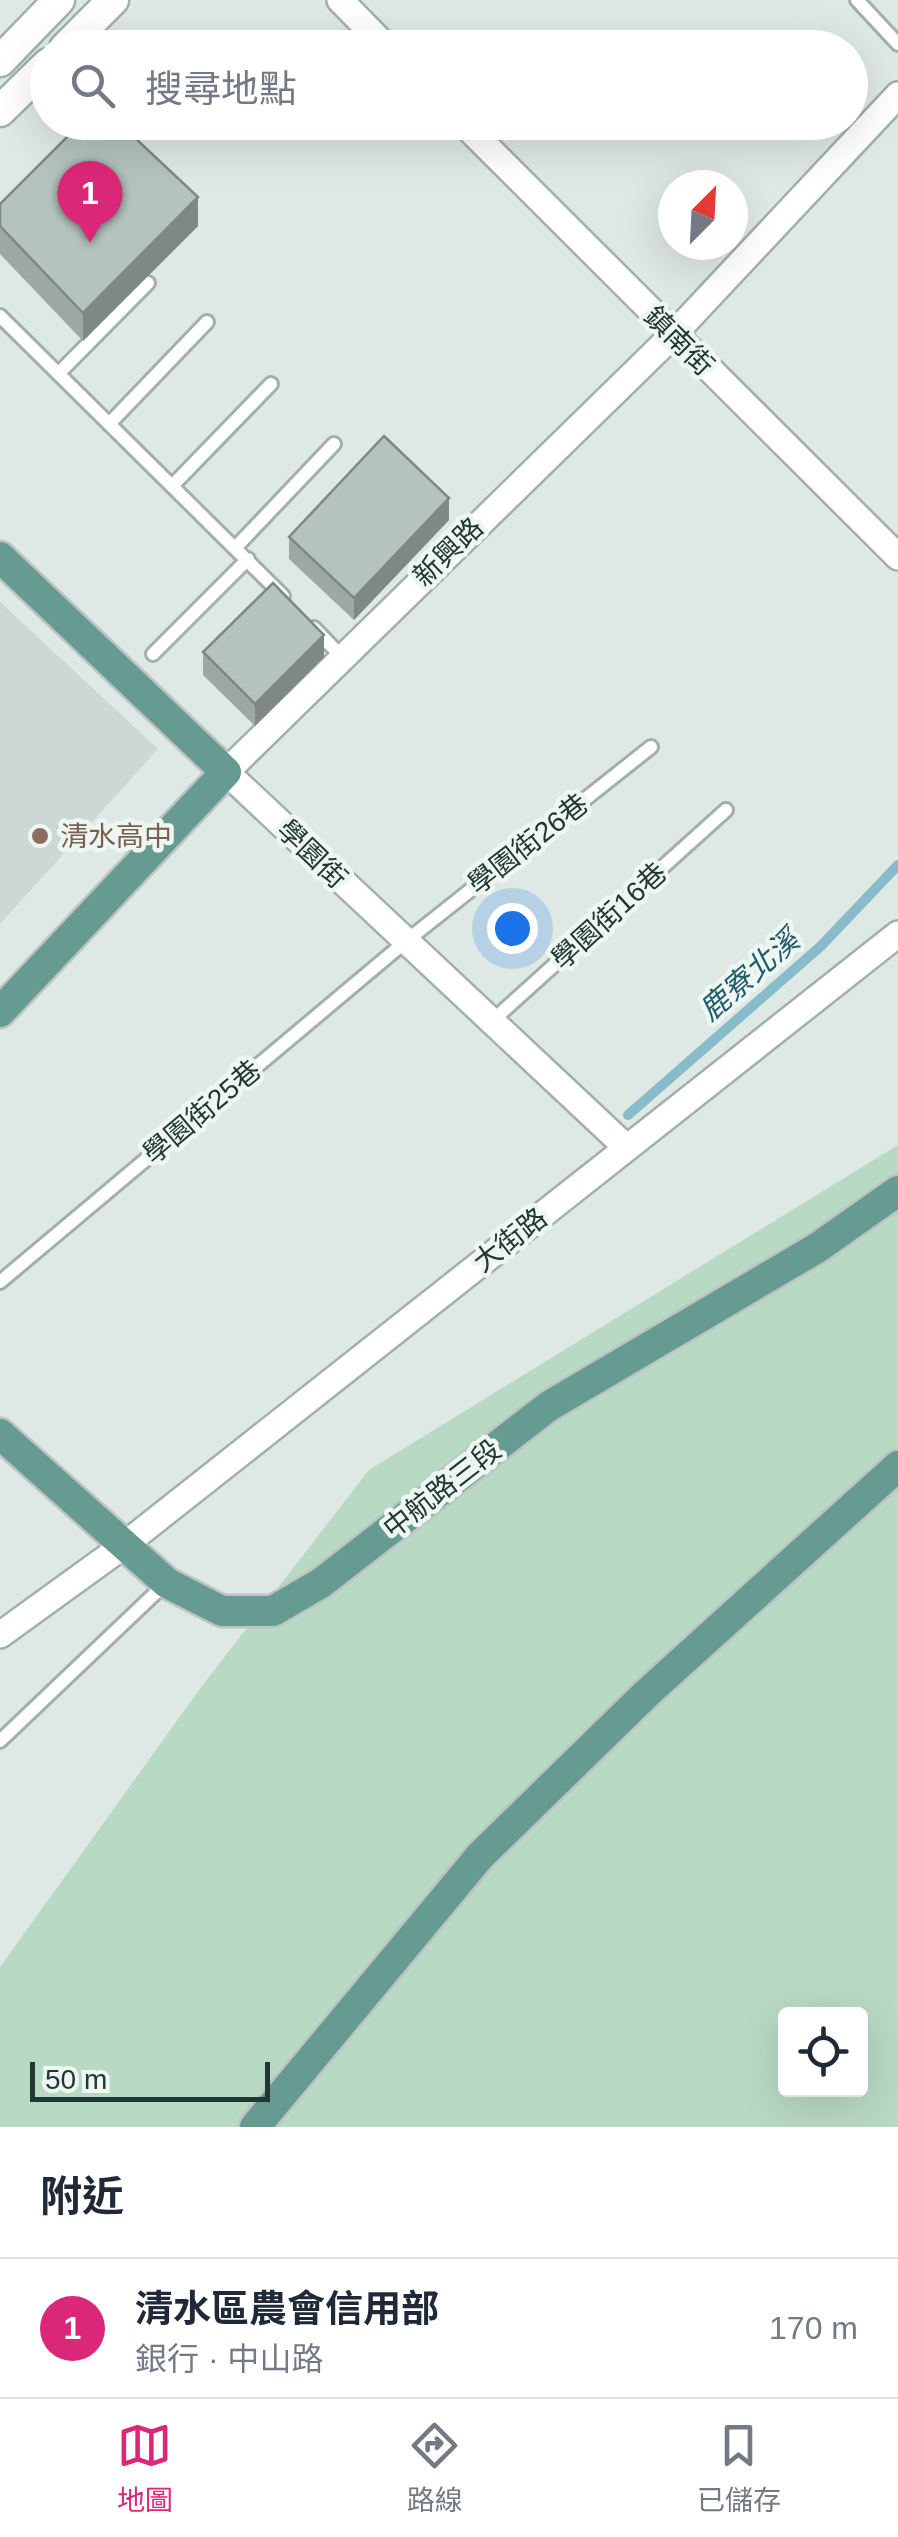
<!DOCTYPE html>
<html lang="zh-TW">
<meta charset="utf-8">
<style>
:root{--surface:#fff;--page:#f2f2f3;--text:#1f2937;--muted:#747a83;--line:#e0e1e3;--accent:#db2777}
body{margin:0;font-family:Helvetica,"Noto Sans TC",sans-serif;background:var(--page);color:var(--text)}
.controls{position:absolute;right:30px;bottom:30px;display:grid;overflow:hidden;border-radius:10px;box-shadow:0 10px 40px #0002}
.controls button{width:90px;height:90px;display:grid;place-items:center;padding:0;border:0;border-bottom:2px solid var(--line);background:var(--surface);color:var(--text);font:50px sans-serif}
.compass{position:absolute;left:658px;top:170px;width:90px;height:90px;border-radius:50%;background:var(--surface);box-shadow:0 10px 40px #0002;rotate:24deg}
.scale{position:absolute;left:30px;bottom:25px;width:240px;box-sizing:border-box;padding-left:10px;border:5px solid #213733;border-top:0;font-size:28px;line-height:35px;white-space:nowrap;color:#213733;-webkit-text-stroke:8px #eef6f2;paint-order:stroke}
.you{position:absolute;left:512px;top:928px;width:35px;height:35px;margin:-25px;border:8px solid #fff;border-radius:50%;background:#1a73e8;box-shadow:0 0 0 15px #1a73e833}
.badge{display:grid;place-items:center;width:65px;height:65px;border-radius:50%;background:var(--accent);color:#fff;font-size:32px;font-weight:700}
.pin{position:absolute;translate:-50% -82px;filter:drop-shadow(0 2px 5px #0008)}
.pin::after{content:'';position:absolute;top:52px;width:35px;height:30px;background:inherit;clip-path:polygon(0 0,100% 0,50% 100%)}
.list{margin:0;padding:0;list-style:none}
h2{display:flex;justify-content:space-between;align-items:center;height:130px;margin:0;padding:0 40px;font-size:42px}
h2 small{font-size:32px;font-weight:400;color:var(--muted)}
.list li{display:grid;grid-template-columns:65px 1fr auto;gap:30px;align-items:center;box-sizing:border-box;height:140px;padding:0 40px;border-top:2px solid var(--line)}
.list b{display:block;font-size:38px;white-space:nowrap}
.list p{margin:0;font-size:32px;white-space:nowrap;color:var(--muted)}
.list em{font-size:32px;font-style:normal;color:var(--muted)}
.icon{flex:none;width:55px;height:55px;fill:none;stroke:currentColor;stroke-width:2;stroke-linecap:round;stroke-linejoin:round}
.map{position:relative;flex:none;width:898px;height:2127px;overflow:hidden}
.search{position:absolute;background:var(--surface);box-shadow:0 10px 40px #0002;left:30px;right:30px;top:30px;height:110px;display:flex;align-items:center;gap:25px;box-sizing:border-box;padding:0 35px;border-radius:55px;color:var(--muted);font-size:38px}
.sheet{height:270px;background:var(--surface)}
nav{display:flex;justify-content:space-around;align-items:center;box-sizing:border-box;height:140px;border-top:2px solid var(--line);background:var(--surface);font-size:28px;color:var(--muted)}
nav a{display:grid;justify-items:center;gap:5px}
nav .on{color:var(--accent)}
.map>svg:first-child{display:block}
.built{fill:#ccd8d4}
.green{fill:#b8d9c3;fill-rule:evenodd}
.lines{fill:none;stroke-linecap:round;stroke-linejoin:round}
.stream{stroke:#89bccb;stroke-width:10}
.service-casing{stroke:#a2afac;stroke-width:18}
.minor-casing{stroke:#a2afac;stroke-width:30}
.tertiary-casing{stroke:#a2afac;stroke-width:35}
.primary-casing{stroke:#bcc3c2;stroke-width:35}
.service{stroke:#fff;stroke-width:12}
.minor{stroke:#fff;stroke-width:25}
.tertiary{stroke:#fff;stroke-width:30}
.primary{stroke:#659b91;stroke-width:30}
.wall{fill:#9ba8a3}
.shaded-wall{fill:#7e8885}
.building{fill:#b4c3be;stroke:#7e8885;stroke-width:2.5}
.education-dot{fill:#8d6e63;stroke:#eef6f2;stroke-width:4}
.labels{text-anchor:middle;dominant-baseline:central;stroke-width:9;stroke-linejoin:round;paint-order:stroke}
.street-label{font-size:28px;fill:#213733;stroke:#eef6f2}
.education-label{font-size:28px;fill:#785e54;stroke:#eef6f2;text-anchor:start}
.water-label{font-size:30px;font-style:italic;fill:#205b6e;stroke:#eef6f2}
</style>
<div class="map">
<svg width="898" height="2127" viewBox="0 0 898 2127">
<rect width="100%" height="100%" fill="#dee8e5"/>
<path class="built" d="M0 602 158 749 0 924Z"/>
<path class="green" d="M898 1145V2127H0V1967L202 1686 369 1470ZM786 2014H860V2090H786Z"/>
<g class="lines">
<path class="stream" d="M628 1115 821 946 898 865"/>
<defs>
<path id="service" d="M857 0 898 44
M0 316 283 596
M59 373 148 283
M110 423 207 322
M173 485 271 384
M236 547 334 444
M314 628 341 656
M153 654 248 559
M491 1022 726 810
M0 1282 405 942 651 747
M0 1741 165 1584"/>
<path id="minor" d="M340 0 387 48
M462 122 898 557
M627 1148 226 772 673 335 898 95
M0 1635 123 1546 898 934"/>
<path id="tertiary" d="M65 48 113 0
M0 61 59 0
M0 111 48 64"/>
<path id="primary" d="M0 557 226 772 0 1012
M0 1434 167 1583 222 1611H273L321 1583 549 1406 817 1248 898 1191
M255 2127 480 1856 646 1694 898 1466"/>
</defs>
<use href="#service" class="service-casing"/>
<use href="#minor" class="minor-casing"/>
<use href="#tertiary" class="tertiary-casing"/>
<use href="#primary" class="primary-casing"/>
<use href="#service" class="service"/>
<use href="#minor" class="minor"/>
<use href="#tertiary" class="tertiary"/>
<use href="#primary" class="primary"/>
</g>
<path class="wall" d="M0 204 198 226 83 341 0 254Z
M449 520 354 620 289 559V537Z
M203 652 324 657 255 726 203 675Z"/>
<path class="shaded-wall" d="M198 197V226L83 341V313Z
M449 498V520L354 620V598Z
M324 635V657L255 726V704Z"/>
<path class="building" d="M82 122H118L198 197 83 313 0 226V204Z
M384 436 449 498 354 598 289 537Z
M273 583 324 635 255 704 203 652Z"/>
<circle class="education-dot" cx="40" cy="836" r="10"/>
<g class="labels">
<g class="street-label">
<text transform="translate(679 341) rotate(45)">鎮南街</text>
<text transform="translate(448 552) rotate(-44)">新興路</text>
<text transform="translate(528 844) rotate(-38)">學園街26巷</text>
<text transform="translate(312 854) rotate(44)">學園街</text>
<text transform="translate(609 916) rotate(-42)">學園街16巷</text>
<text transform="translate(202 1112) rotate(-40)">學園街25巷</text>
<text transform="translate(510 1240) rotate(-38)">大街路</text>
<text transform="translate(442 1489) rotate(-38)">中航路三段</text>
</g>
<g class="education-label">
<text x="60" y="836">清水高中</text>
</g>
<g class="water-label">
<text transform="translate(749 975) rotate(-41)">鹿寮北溪</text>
</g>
</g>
</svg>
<div class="controls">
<button><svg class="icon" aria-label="locate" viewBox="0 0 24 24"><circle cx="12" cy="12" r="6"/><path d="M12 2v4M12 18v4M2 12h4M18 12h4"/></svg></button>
</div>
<svg class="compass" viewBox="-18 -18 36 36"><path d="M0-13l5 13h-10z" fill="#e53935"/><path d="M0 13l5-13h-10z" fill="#747a83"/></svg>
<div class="scale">50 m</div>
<div class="you"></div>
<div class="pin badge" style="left:90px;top:243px">1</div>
<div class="search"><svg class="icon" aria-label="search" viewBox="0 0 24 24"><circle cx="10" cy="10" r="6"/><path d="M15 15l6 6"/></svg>搜尋地點</div>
</div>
<section class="sheet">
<h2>附近<small></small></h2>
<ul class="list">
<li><span class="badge">1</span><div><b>清水區農會信用部</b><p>銀行 · 中山路</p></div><em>170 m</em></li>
</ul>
</section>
<nav>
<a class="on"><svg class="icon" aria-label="map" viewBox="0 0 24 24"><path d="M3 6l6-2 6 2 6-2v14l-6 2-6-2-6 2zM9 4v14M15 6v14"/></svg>地圖</a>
<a><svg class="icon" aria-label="directions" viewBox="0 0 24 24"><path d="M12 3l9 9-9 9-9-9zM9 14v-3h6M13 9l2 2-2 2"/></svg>路線</a>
<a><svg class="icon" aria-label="saved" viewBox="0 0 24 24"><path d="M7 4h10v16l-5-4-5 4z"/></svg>已儲存</a>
</nav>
